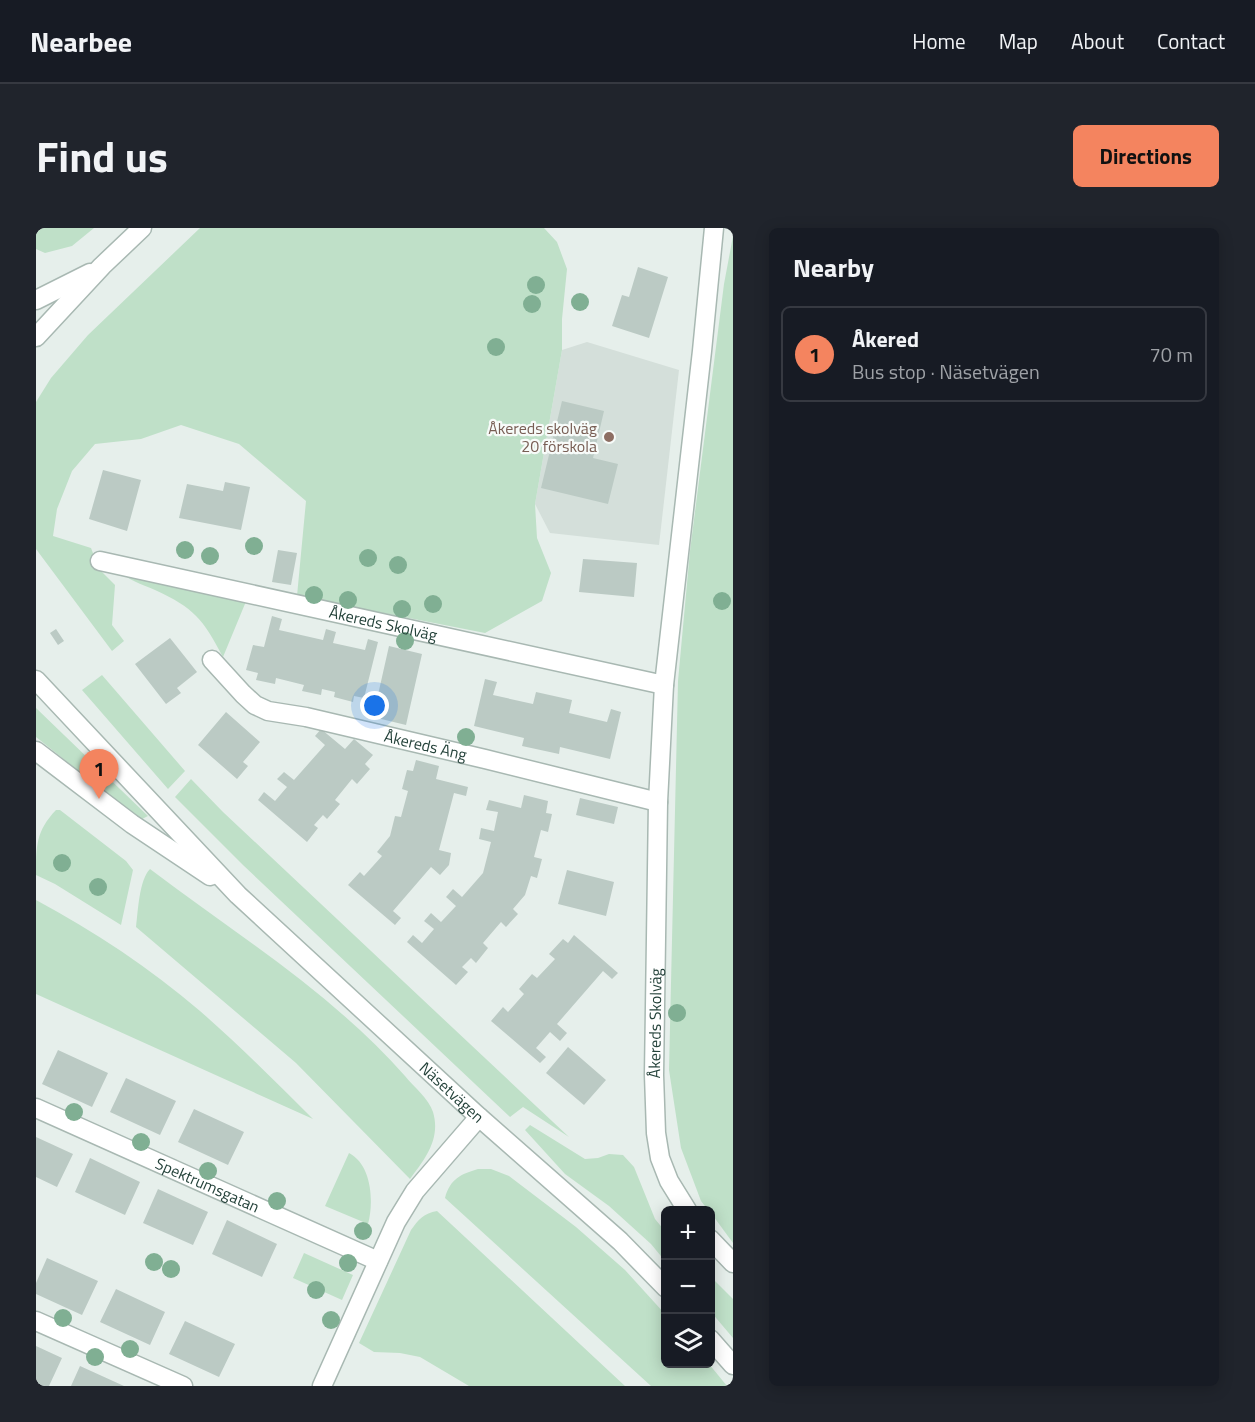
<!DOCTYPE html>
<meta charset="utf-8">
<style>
:root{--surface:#171b24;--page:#20242c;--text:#f1f3f6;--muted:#9ea1a6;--line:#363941;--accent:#f4845f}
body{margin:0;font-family:"Titillium Web",sans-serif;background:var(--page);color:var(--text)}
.controls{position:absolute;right:18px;bottom:18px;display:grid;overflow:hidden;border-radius:9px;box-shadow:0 3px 15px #0003}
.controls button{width:54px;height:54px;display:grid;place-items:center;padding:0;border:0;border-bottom:2px solid var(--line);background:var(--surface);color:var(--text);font:30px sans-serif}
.you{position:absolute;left:339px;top:478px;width:21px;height:21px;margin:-15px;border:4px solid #fff;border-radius:50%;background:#1a73e8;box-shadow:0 0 0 9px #1a73e833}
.badge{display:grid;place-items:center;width:39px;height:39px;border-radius:50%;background:var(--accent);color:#111;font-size:20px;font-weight:700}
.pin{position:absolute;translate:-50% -50px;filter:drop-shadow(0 2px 3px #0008)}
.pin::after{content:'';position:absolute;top:32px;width:21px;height:18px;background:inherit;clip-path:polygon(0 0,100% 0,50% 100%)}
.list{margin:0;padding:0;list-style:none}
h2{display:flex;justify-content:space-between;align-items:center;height:78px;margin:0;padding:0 24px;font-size:26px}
h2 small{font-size:20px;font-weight:400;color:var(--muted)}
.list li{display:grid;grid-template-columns:39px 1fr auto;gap:18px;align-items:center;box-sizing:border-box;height:96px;margin:0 12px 12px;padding:0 12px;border:2px solid var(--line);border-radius:9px}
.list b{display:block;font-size:22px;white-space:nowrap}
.list p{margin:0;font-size:20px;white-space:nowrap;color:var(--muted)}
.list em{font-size:20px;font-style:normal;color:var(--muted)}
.icon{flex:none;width:33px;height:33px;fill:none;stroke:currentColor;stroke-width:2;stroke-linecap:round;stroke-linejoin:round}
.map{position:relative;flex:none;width:697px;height:1158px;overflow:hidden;border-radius:9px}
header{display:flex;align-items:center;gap:36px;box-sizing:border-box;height:84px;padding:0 30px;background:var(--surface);border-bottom:2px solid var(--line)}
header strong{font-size:28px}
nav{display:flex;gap:33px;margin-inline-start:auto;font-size:21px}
.intro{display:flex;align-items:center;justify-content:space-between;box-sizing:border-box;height:144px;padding:0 36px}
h1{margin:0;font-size:42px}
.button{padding:15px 27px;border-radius:9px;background:var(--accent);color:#111;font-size:21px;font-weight:700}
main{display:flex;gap:36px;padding:0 36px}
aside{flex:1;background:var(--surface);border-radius:9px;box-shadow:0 3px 15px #0003}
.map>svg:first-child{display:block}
.built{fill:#d4dfda}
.green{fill:#bfe0c8}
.building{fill:#bbcac4}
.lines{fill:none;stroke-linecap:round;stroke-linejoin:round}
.minor-casing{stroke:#a8b8b2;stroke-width:21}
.minor{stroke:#fff;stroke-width:18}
.tree{fill:#80af93}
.education-dot{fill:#8d6e63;stroke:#f7fbf9;stroke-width:2}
.labels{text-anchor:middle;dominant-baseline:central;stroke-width:4.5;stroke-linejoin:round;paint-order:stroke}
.education-label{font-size:16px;fill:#785e54;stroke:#f7fbf9;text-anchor:end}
.street-label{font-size:16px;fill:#24423a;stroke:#f7fbf9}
</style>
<header>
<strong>Nearbee</strong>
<nav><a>Home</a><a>Map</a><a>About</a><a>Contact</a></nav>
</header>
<div class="intro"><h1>Find us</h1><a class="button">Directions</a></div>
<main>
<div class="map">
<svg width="697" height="1158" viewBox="0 0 697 1158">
<rect width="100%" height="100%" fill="#e6efeb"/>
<path class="built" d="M551 114 643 142 623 317 514 305 499 276 526 122Z"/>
<path class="green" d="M0 0H58L36 18 9 25 0 21Z
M164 0H508L521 14 531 41 526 91V122L499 276 501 310 515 345 506 373 449 405 261 368 270 273 203 216 145 197 105 211 59 216 36 243 21 281 17 308 55 320 63 341 79 357 76 397 88 413 76 423 0 321V174L15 150 52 107Z
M697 8V1015L675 985 674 982H672L665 973 645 920 633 842 642 453 654 323 688 56Z
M82 342 211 371 187 429C167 391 158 380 119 362 105 356 92 352 82 342Z
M66 447 149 543 132 561 46 462Z
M0 480 112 588 104 592 0 509Z
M155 551 187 584 533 909 487 879 474 889 207 637 139 569Z
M20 582H24L90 633 97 642 85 697 19 656 0 647C0 618 0 603 20 582Z
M114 641C201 707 297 766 369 848 378 859 393 871 397 884 405 911 389 931 374 951L260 835 100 699C102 684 103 652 114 641Z
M0 672C58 703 114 740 164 783 203 817 240 854 277 891L0 766Z
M494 897 549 931 562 930 573 926 587 927 598 939 619 991 629 1003V1033L615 1016 573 978 529 946 489 902Z
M313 925C336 937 338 974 332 996L289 978Z
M442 941H455L473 948 540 999 589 1042 629 1086 630 1136H673L691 1158H615L409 970C414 951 425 946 442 941Z
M401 983 589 1158H433L384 1129 364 1125 338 1124 323 1115 375 1002C382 992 388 985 401 983Z
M268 1025 317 1047 306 1072 257 1050Z
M675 1049 697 1071V1110L675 1084Z"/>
<path class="building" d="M602 39 632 49 613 110 576 98 586 67 593 69Z
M526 173 568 183 557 230 582 236 572 276 505 260Z
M67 242 105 252 91 303 53 291Z
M189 254 214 259 205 302 143 290 151 256 187 263Z
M242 322 261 325 255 357 236 354Z
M547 331 601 335 598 369 543 364Z
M236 388 246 391 243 402 287 412 290 401 300 404 297 415 329 422 332 411 342 414 328 470 318 468 317 474 298 469 299 464 286 461 285 467 266 463 268 457 240 450 239 456 220 452 222 445 210 442 217 417 228 419Z
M20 401 28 413 22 417 14 405Z
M134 410 161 444 141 460 145 465 130 476 99 436Z
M353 418 386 426 370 497 337 489Z
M449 451 461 454 457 467 497 476 500 464 536 472 533 485 571 494 575 481 585 484 574 531 524 519 523 526 486 518 488 510 438 498Z
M190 484 224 514 207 534 212 538 201 551 162 517Z
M285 501 309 521 318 511 337 527 329 536 334 541 321 556 316 551 299 572 304 576 291 591 287 587 278 597 282 600 271 614 222 572 228 564 239 573 251 559 241 551 248 544 258 552 289 517 279 508Z
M380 532 403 538 400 551 432 559 430 568 418 565 403 622 415 625 413 637 404 647 395 639 357 683 365 690 359 697 312 657 324 644 328 648 346 628 341 624 354 608 359 588 365 589 372 563 366 561 371 542 377 543Z
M488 567 512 573 510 585 516 586 512 604 505 602 498 629 506 631 501 650 495 648 489 667 477 681 482 686 470 699 465 694 447 715 452 720 440 735 435 730 426 739 432 744 420 757 371 714 377 707 386 715 398 701 388 693 395 685 405 694 420 678 410 669 417 661 426 669 447 645 455 614 443 611 445 600 458 603 462 584 450 582 453 572 485 580Z
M544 570 582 579 578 596 540 587Z
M531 642 578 654 570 688 522 676Z
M538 707 582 745 576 751 567 743 521 796 531 805 524 813 514 804 500 820 510 829 504 835 455 793 467 779 472 784 488 766 483 761 496 746 501 750 519 731 513 726 527 711 532 715Z
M532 819 570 852 548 877 510 845Z
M22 822 72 845 56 879 6 856Z
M90 850 140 873 124 907 74 884Z
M158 881 208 904 192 937 142 914Z
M0 909 37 926 21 959 0 949Z
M54 930 104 954 89 987 39 964Z
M122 961 172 984 157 1017 107 995Z
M191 992 241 1016 226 1049 176 1026Z
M11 1030 62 1053 46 1087 0 1066V1055Z
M80 1061 129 1084 114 1117 64 1094Z
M149 1093 199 1116 183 1149 133 1126Z
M0 1118 26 1130 13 1158H0Z
M44 1138 88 1158H35Z"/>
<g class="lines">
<defs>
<g id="minor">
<path d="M0 72 54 45"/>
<path d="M0 109 66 38 106 0"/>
<path id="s1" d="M64 333 628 457"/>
<path id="s2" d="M176 432 207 466 219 477 232 483 270 489 449 531 622 574"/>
<path id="s3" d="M0 452 202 667 443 889 584 1013 630 1060"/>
<path d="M0 523 96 596 174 648"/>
<path id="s4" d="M0 880 342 1033"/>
<path id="s5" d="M651 982 633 953 624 930 620 905 618 847 622 574 628 457 666 123 678 0"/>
<path d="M674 1011 697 1035"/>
<path d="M0 1093 147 1158"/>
<path d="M674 1111 697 1137"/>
<path d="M286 1158 360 994 379 963 443 889"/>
</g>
</defs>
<use href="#minor" class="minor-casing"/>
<use href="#minor" class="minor"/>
</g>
<g class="tree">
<circle cx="500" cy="57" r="9"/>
<circle cx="544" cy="74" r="9"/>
<circle cx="496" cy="76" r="9"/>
<circle cx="460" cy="119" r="9"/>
<circle cx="218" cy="318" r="9"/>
<circle cx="149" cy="322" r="9"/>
<circle cx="174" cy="328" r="9"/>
<circle cx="332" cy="330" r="9"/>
<circle cx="362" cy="337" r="9"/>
<circle cx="278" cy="367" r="9"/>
<circle cx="312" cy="372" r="9"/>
<circle cx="686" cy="373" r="9"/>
<circle cx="397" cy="376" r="9"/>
<circle cx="366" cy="381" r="9"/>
<circle cx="369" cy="413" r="9"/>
<circle cx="430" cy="509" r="9"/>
<circle cx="26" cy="635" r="9"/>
<circle cx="62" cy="659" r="9"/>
<circle cx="641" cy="785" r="9"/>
<circle cx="38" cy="884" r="9"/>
<circle cx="105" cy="914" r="9"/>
<circle cx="172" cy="943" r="9"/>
<circle cx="241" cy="973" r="9"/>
<circle cx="327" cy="1003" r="9"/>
<circle cx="118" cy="1034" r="9"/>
<circle cx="312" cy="1035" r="9"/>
<circle cx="135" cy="1041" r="9"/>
<circle cx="280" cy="1062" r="9"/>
<circle cx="27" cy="1090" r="9"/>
<circle cx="295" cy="1092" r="9"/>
<circle cx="94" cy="1121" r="9"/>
<circle cx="59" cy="1129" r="9"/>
</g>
<circle class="education-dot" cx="573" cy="209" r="6"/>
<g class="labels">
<g class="education-label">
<text x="561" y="200">Åkereds skolväg<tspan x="561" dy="18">20 förskola</tspan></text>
</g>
<g class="street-label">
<text stroke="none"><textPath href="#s1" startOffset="290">Åkereds Skolväg</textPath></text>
<text stroke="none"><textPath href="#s2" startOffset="238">Åkereds Äng</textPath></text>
<text stroke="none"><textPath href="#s5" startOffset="194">Åkereds Skolväg</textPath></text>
<text stroke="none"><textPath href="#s3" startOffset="586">Näsetvägen</textPath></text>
<text stroke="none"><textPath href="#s4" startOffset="188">Spektrumsgatan</textPath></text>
</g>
</g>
</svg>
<div class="controls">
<button>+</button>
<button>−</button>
<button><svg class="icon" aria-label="layers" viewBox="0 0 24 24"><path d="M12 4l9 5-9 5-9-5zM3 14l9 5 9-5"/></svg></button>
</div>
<div class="you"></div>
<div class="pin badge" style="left:63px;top:571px">1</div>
</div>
<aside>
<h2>Nearby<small></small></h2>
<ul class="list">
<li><span class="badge">1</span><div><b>Åkered</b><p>Bus stop · Näsetvägen</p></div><em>70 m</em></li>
</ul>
</aside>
</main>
